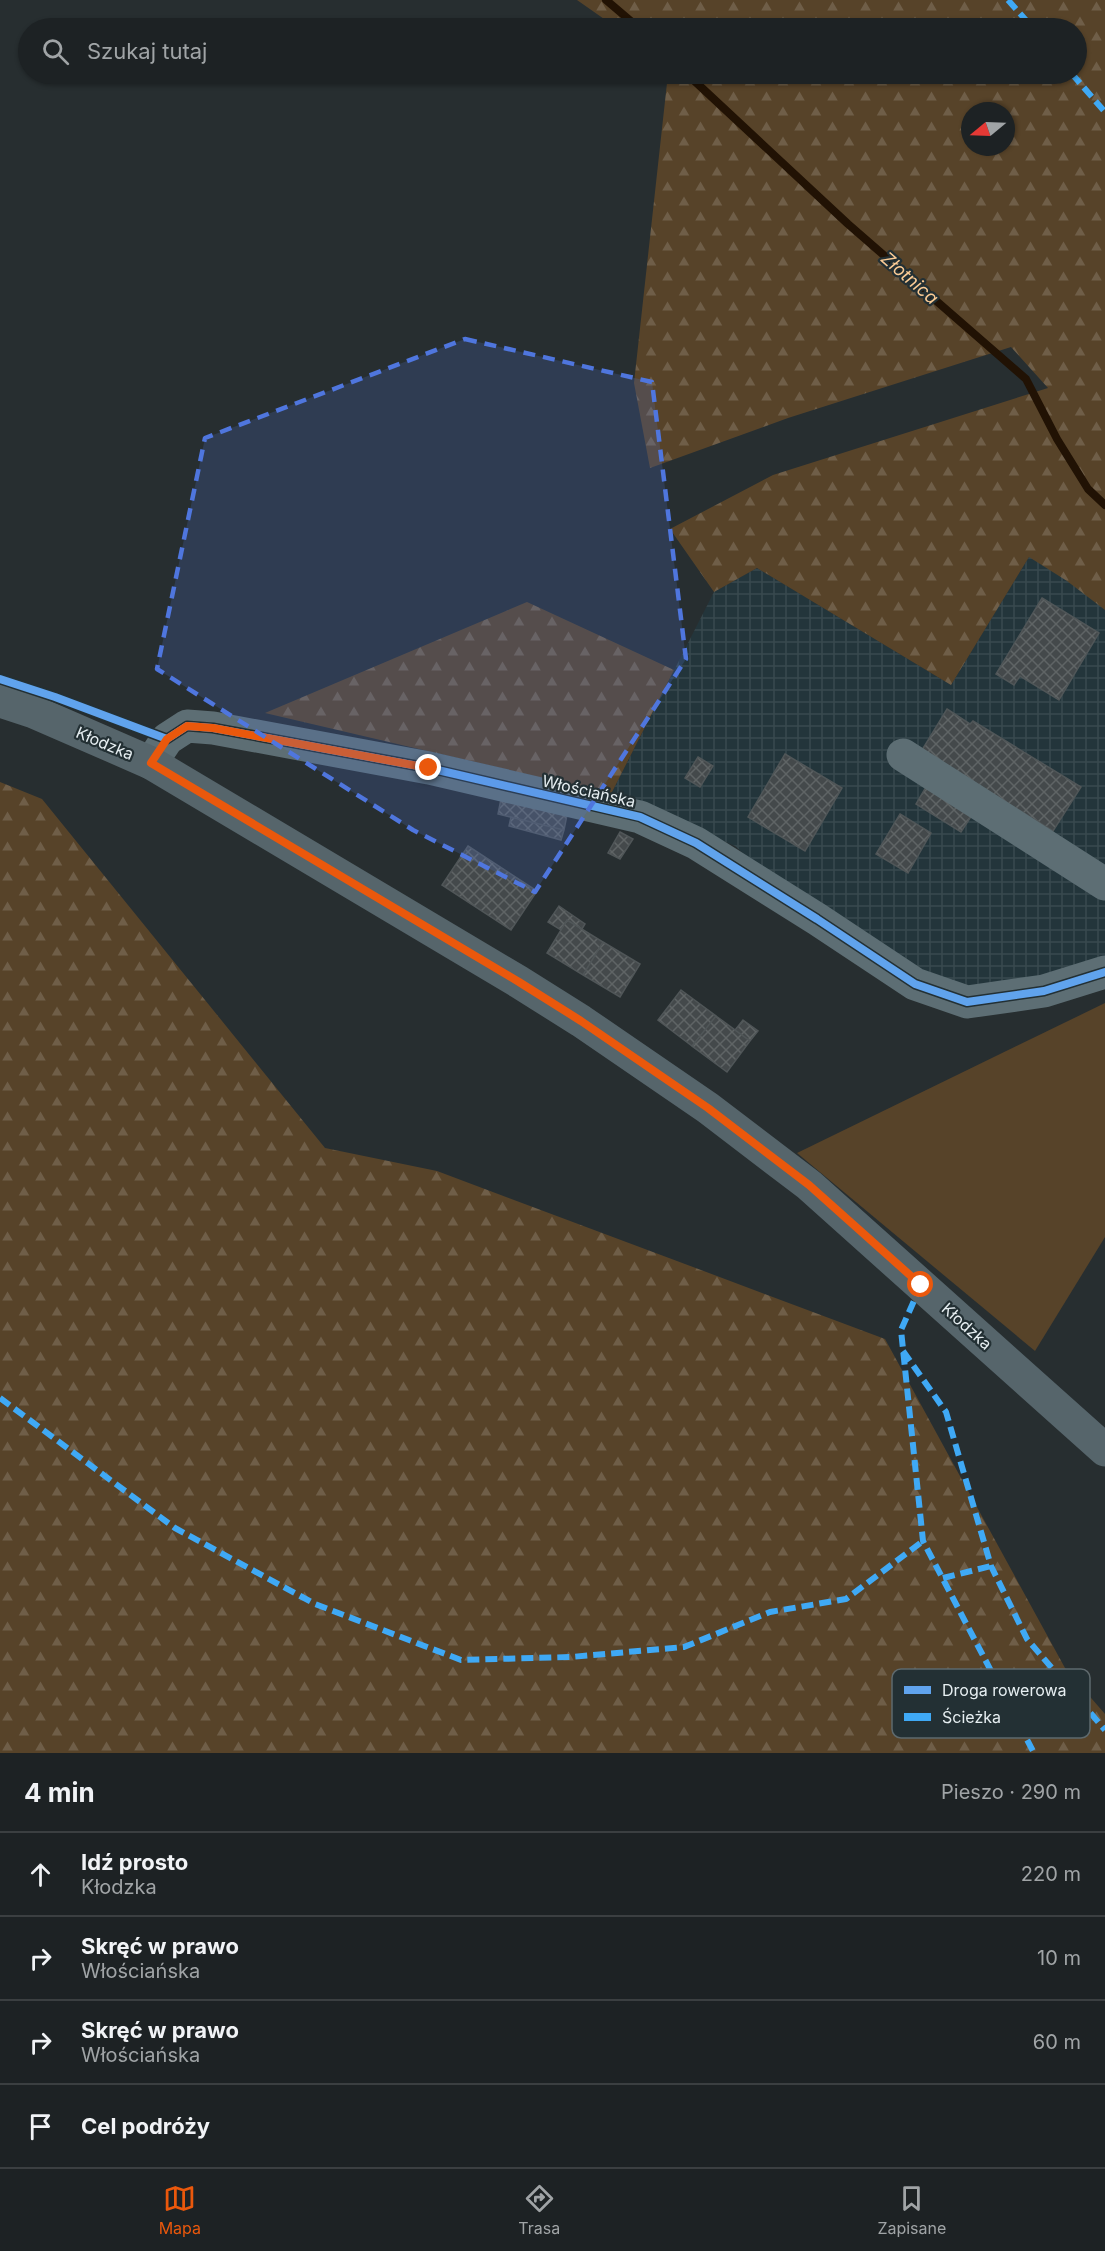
<!DOCTYPE html>
<html lang="pl">
<meta charset="utf-8">
<style>
:root{--surface:#1d2224;--page:#252a2c;--text:#f1f3f6;--muted:#a0a4a6;--line:#3b3f41;--accent:#ea580c}
body{margin:0;font-family:Inter,sans-serif;background:var(--page);color:var(--text)}
.compass{position:absolute;left:961px;top:102px;width:54px;height:54px;border-radius:50%;background:var(--surface);box-shadow:0 2px 4px #0004;rotate:251deg}
.stop{position:absolute;width:18px;height:18px;margin:-14px;border:4px solid #ea580c;border-radius:50%;background:#fff}
.stop.end{background:#ea580c;border-color:#fff;box-shadow:0 2px 6px #0008}
.list{margin:0;padding:0;list-style:none}
h2{display:flex;justify-content:space-between;align-items:center;height:78px;margin:0;padding:0 24px;font-size:26px}
h2 small{font-size:20px;font-weight:400;color:var(--muted)}
.list li{display:grid;grid-template-columns:39px 1fr auto;gap:18px;align-items:center;box-sizing:border-box;height:84px;padding:0 24px;border-top:2px solid var(--line)}
.list b{display:block;font-size:22px;white-space:nowrap}
.list p{margin:0;font-size:20px;white-space:nowrap;color:var(--muted)}
.list em{font-size:20px;font-style:normal;color:var(--muted)}
.icon{flex:none;width:33px;height:33px;fill:none;stroke:currentColor;stroke-width:2;stroke-linecap:round;stroke-linejoin:round}
.map{position:relative;flex:none;width:1105px;height:1753px;overflow:hidden}
.search{position:absolute;background:var(--surface);box-shadow:0 2px 4px #0004;left:18px;right:18px;top:18px;height:66px;display:flex;align-items:center;gap:15px;box-sizing:border-box;padding:0 21px;border-radius:33px;color:var(--muted);font-size:22px}
.sheet{height:414px;background:var(--surface)}
nav{display:flex;justify-content:space-around;align-items:center;box-sizing:border-box;height:84px;border-top:2px solid var(--line);background:var(--surface);font-size:16px;color:var(--muted)}
nav a{display:grid;justify-items:center;gap:3px}
nav .on{color:var(--accent)}
.map>svg:first-child{display:block}
.industrial{fill:url(#industrial-grid)}
.green{fill:#574329}
.forest{fill:url(#forest-firs);fill-rule:evenodd}
.lines{fill:none;stroke-linecap:round;stroke-linejoin:round}
.stream{stroke:#211204;stroke-width:8}
.building{fill:url(#building-cross-hatch);stroke:#505658;stroke-width:1.5}
.minor{stroke:#5d6e74;stroke-width:33}
.major{stroke:#56656b;stroke-width:33}
.quiet{stroke:#3fa9f5;stroke-width:6;stroke-dasharray:12 6;stroke-linecap:butt}
.cycleway-casing{stroke:#233034;stroke-width:11}
.cycleway{stroke:#60a3ed;stroke-width:8}
.route{stroke:#ea580c;stroke-width:8}
.marked{fill:#4f76de;fill-opacity:0.2;stroke:#4f76de;stroke-width:4.5;stroke-dasharray:12 8;stroke-linejoin:round}
.labels{text-anchor:middle;dominant-baseline:central;stroke-width:4.5;stroke-linejoin:round;paint-order:stroke}
.street-label{font-size:16px;fill:#e6eef1;stroke:#233034}
.water-label{font-size:18px;font-style:italic;fill:#facb95;stroke:#233034}
.key{fill:#233034;stroke:#5e696d;stroke-width:1.5}
.key-label{font-size:16px;fill:#e6eef1}
</style>
<div class="map">
<svg width="1105" height="1753" viewBox="0 0 1105 1753">
<defs>
<pattern id="industrial-grid" width="8" height="8" patternUnits="userSpaceOnUse" patternTransform="scale(1.5)"><rect width="8" height="8" fill="#23353b"/><path d="M0 4h8M4 0v8" fill="none" stroke="#38494e"/></pattern>
<pattern id="forest-firs" width="22" height="20" patternUnits="userSpaceOnUse" patternTransform="scale(1.5)"><rect width="22" height="20" fill="#574329"/><path d="M5 1l3.5 6h-7zM16 11l3.5 6h-7z" fill="#6f5e48"/></pattern>
<pattern id="building-cross-hatch" width="8" height="8" patternUnits="userSpaceOnUse" patternTransform="scale(1.5)"><rect width="8" height="8" fill="#44494b"/><path d="M0 0l8 8M0 8l8-8" fill="none" stroke="#5f6465"/></pattern>
</defs>
<rect width="100%" height="100%" fill="#272e30"/>
<path class="industrial" d="M1105 468V959L1016 986 975 990 908 965 747 857 735 846 611 794 714 592 757 568 951 685 1029 557Z"/>
<path class="green" d="M1105 1003V1237L1035 1351 797 1153Z"/>
<path class="forest" d="M577 0H1105V610L1067 581 1029 557 951 685 757 568 714 592 670 529 773 475 1048 388 1011 347 788 418 650 468 634 383 668 74H1076V28H617ZM970 111H1006V147H970Z
M527 602 674 670 611 794 265 713Z
M0 782 42 799 325 1148 437 1171 885 1339 1065 1668 1105 1714V1753H0Z"/>
<g class="lines">
<path class="stream" d="M606 0 639 28
M687 74 848 224 1026 379 1057 439 1088 489 1105 505"/>
</g>
<path class="building" d="M1042 598 1099 633 1059 700 1020 676 1014 685 996 674Z
M947 709 970 724 973 721 1081 787 1053 831 922 750Z
M785 754 842 788 805 851 748 817Z
M698 757 713 766 700 787 685 778Z
M926 787 972 815 961 832 916 804Z
M501 799 567 815 564 830 498 814Z
M900 814 931 833 908 873 876 854Z
M511 817 564 830 561 840 509 826Z
M620 832 633 839 620 859 608 853Z
M468 846 537 891 511 930 442 885Z
M559 906 585 924 582 929 567 920 561 930 548 922Z
M567 920 603 942 583 975 547 953Z
M603 942 640 964 620 997 583 975Z
M681 990 716 1016 692 1046 658 1020Z
M716 1016 750 1041 727 1072 692 1046Z
M743 1020 758 1031 750 1041 735 1030Z"/>
<g class="lines">
<path class="minor" d="M903 755 1105 884
M151 763 167 739 187 726 213 728 429 768 640 817 696 843 817 919 915 984 967 1002 1044 991 1105 972"/>
<path class="major" d="M0 701 34 712 151 763 519 982 581 1021 708 1108 809 1185 1105 1450"/>
<path class="quiet" d="M1008 0 1033 28
M1072 74 1105 112
M921 1285 901 1330 923 1541 1034 1753
M903 1351 946 1412 991 1566 1027 1639 1105 1730
M0 1398 175 1528 315 1604 461 1660 571 1657 684 1647 770 1612 846 1599 923 1541
M943 1578 991 1566"/>
<defs>
<path id="cycleway" d="M0 679 55 697 167 739 187 726 213 728 429 768 640 817 696 843 817 919 915 984 967 1002 1044 991 1105 972"/>
</defs>
<use href="#cycleway" class="cycleway-casing"/>
<use href="#cycleway" class="cycleway"/>
</g>
<g class="lines">
<path class="route" d="M429 768 213 728 187 726 167 739 151 763 519 982 581 1021 708 1108 809 1185 921 1285"/>
</g>
<path class="marked" d="M465 339 652 382 686 659 535 892 413 830 157 669 205 438Z"/>
<g class="labels">
<g class="street-label">
<text transform="translate(105 743) rotate(23)">Kłodzka</text>
<text transform="translate(589 791) rotate(13)">Włościańska</text>
<text transform="translate(967 1326) rotate(42)">Kłodzka</text>
</g>
<g class="water-label">
<text transform="translate(910 278) rotate(41)">Złotnica</text>
</g>
</g>
<rect x="892" y="1669" width="198" height="69" rx="9" class="key"/>
<rect x="904" y="1686" width="27" height="8" fill="#60a3ed"/>
<rect x="904" y="1713" width="27" height="8" fill="#3fa9f5"/>
<g class="key-label">
<text x="942" y="1696">Droga rowerowa</text>
<text x="942" y="1723">Ścieżka</text>
</g>
</svg>
<svg class="compass" viewBox="-18 -18 36 36"><path d="M0-13l5 13h-10z" fill="#e53935"/><path d="M0 13l5-13h-10z" fill="#a0a4a6"/></svg>
<div class="stop" style="left:921px;top:1285px"></div>
<div class="stop end" style="left:429px;top:768px"></div>
<div class="search"><svg class="icon" aria-label="search" viewBox="0 0 24 24"><circle cx="10" cy="10" r="6"/><path d="M15 15l6 6"/></svg>Szukaj tutaj</div>
</div>
<section class="sheet">
<h2>4 min<small>Pieszo · 290 m</small></h2>
<ul class="list">
<li><svg class="icon" aria-label="ahead" viewBox="0 0 24 24"><path d="M12 20V5M6 11l6-6 6 6"/></svg><div><b>Idź prosto</b><p>Kłodzka</p></div><em>220 m</em></li>
<li><svg class="icon" aria-label="right" viewBox="0 0 24 24"><path d="M7 20v-9h11M14 6l5 5-5 5"/></svg><div><b>Skręć w prawo</b><p>Włościańska</p></div><em>10 m</em></li>
<li><svg class="icon" aria-label="right" viewBox="0 0 24 24"><path d="M7 20v-9h11M14 6l5 5-5 5"/></svg><div><b>Skręć w prawo</b><p>Włościańska</p></div><em>60 m</em></li>
<li><svg class="icon" aria-label="arrive" viewBox="0 0 24 24"><path d="M6 21V4h12l-3 4 3 4H6"/></svg><div><b>Cel podróży</b></div></li>
</ul>
</section>
<nav>
<a class="on"><svg class="icon" aria-label="map" viewBox="0 0 24 24"><path d="M3 6l6-2 6 2 6-2v14l-6 2-6-2-6 2zM9 4v14M15 6v14"/></svg>Mapa</a>
<a><svg class="icon" aria-label="directions" viewBox="0 0 24 24"><path d="M12 3l9 9-9 9-9-9zM9 14v-3h6M13 9l2 2-2 2"/></svg>Trasa</a>
<a><svg class="icon" aria-label="saved" viewBox="0 0 24 24"><path d="M7 4h10v16l-5-4-5 4z"/></svg>Zapisane</a>
</nav>
